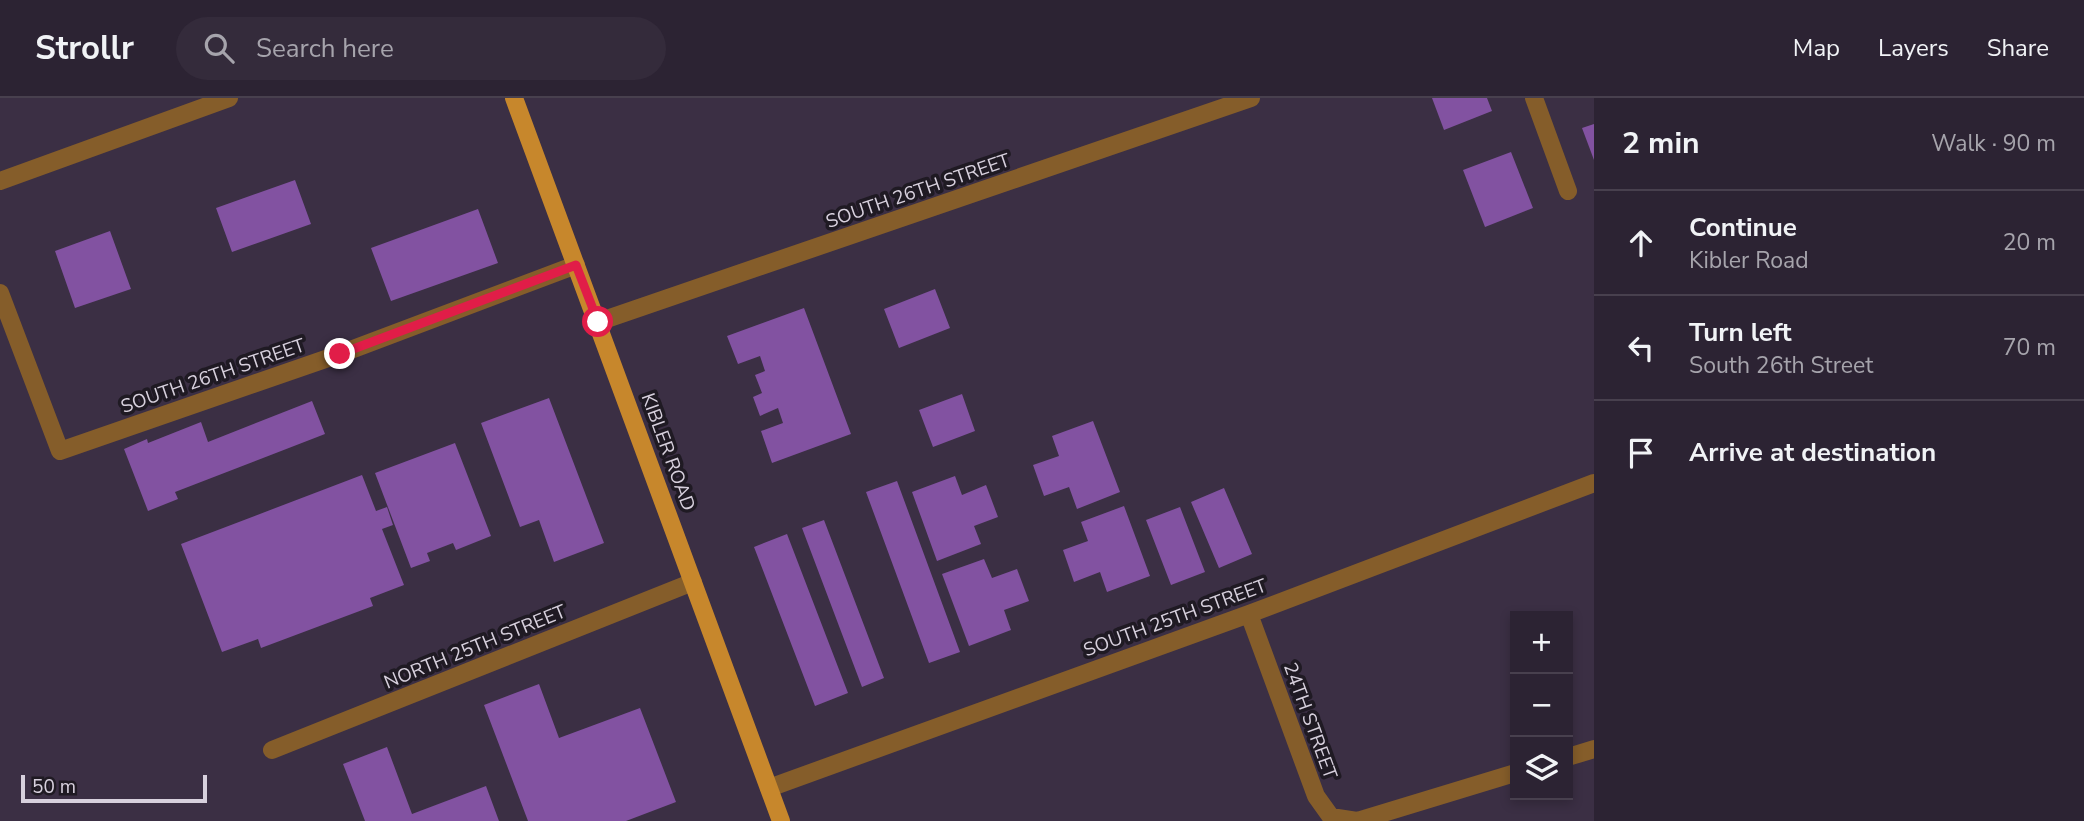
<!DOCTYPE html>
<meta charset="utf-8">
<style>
:root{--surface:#2c2333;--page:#342b3b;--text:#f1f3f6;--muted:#a6a4ac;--line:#48404e}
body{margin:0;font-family:"Nunito Sans",sans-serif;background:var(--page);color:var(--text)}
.controls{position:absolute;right:21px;bottom:21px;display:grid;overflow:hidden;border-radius:0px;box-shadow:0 4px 10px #0003}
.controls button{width:63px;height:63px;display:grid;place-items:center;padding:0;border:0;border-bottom:2px solid var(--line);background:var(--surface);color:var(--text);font:35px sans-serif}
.scale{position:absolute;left:21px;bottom:18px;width:186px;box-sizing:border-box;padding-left:7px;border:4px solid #d7d0dd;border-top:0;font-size:19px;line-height:24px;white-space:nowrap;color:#d7d0dd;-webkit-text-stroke:5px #1f1a23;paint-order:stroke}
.stop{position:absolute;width:21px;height:21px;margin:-16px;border:5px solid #e11d48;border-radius:50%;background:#fff}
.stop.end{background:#e11d48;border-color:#fff;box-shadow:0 2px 7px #0008}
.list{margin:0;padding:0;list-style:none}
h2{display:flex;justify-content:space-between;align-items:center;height:91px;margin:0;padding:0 28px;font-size:30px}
h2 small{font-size:23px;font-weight:400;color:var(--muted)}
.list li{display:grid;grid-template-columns:46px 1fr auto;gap:21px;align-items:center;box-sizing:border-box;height:105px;padding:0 28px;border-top:2px solid var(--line)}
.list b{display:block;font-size:26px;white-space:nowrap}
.list p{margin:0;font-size:23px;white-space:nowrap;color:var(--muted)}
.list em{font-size:23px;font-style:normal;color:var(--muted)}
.icon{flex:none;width:38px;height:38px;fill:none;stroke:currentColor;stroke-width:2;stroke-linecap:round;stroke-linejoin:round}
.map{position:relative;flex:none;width:1594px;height:723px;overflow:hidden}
header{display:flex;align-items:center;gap:42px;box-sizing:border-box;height:98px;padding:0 35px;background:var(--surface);border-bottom:2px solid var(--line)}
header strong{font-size:33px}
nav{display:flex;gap:38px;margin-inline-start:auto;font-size:24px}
.search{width:490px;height:63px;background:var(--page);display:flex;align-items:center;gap:18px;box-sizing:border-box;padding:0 24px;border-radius:38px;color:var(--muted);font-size:26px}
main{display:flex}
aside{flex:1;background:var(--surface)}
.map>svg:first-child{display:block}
.building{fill:#8252a1}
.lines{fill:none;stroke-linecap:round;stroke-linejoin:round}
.minor{stroke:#855d2a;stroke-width:18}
.major{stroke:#c7872c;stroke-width:18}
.route{stroke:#e11d48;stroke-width:9}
.labels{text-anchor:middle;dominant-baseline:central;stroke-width:7;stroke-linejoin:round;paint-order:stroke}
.street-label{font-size:19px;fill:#d7d0dd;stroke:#1f1a23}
</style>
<header>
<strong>Strollr</strong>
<div class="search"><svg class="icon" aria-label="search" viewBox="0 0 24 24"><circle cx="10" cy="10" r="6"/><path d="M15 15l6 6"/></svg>Search here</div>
<nav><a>Map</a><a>Layers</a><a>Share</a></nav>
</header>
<main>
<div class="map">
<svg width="1594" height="723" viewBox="0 0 1594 723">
<rect width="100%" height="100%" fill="#3b2f44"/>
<path class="building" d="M1432 0H1487L1492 13 1444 32Z
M1594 26V62L1582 30Z
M1511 54 1533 110 1485 129 1463 72Z
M295 82 311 126 232 154 216 110Z
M478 111 498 165 391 203 371 150Z
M110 133 131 191 75 210 55 153Z
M935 191 950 230 899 250 884 211Z
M804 210 851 336 772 365 761 333 783 325 778 310 760 318 753 299 762 295 755 277 765 273 760 258 738 266 727 238Z
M962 296 975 333 933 349 919 312Z
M549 300 604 445 554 464 539 422 520 429 481 325Z
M312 303 325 336 175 394 178 401 148 413 124 351 147 341 148 345 201 324 208 344Z
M1093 323 1120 394 1077 411 1069 389 1044 398 1033 367 1059 358 1052 338Z
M455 345 491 438 456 452 453 445 427 455 430 463 411 470 375 375Z
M362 377 376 413 387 409 393 427 382 431 404 487 370 500 373 508 261 550 258 541 222 554 181 446Z
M955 378 962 397 986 387 998 419 974 428 981 446 937 463 912 394Z
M897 383 960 554 929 565 866 394Z
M1224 390 1252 456 1219 470 1191 404Z
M1124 408 1150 478 1107 494 1100 474 1074 484 1063 452 1088 443 1081 424Z
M1180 409 1205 474 1171 487 1146 422Z
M824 422 884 580 862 589 802 430Z
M787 436 848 595 815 608 754 449Z
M984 461 992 480 1017 471 1029 503 1004 512 1011 532 969 548 942 476Z
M539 586 559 640 640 610 676 704 626 723H528L484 607Z
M387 649 412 716 486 688 499 723H365L343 666Z"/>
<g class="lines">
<path class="minor" d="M1534 0 1568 93
M0 83 229 0
M0 195 60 353 340 256 576 167
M598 224 1251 0
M1249 516 1316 698 1331 719 1357 723 1515 675
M272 652 693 484
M1568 659 1594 651
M769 690 1249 516 1594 385"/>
<path class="major" d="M514 0 781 723"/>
</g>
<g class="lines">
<path class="route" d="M340 256 576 167 598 224"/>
</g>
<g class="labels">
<g class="street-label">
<text transform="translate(918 93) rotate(-19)">SOUTH 26TH STREET</text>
<text transform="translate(213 278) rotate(-19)">SOUTH 26TH STREET</text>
<text transform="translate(668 354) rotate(70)">KIBLER ROAD</text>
<text transform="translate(1175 520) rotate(-20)">SOUTH 25TH STREET</text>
<text transform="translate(475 549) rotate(-22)">NORTH 25TH STREET</text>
<text transform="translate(1310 623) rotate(70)">24TH STREET</text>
</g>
</g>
</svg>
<div class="controls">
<button>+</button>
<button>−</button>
<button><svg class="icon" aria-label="layers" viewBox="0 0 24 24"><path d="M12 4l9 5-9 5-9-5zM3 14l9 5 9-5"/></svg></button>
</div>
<div class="scale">50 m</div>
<div class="stop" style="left:598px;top:224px"></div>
<div class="stop end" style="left:340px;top:256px"></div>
</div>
<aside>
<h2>2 min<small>Walk · 90 m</small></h2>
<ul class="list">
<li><svg class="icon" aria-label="ahead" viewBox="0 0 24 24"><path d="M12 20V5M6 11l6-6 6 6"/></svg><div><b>Continue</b><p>Kibler Road</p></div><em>20 m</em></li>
<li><svg class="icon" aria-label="left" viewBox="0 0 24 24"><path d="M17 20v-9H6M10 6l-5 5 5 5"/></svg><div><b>Turn left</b><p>South 26th Street</p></div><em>70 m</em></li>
<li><svg class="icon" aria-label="arrive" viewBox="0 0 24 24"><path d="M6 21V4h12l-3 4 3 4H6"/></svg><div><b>Arrive at destination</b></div></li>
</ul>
</aside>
</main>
